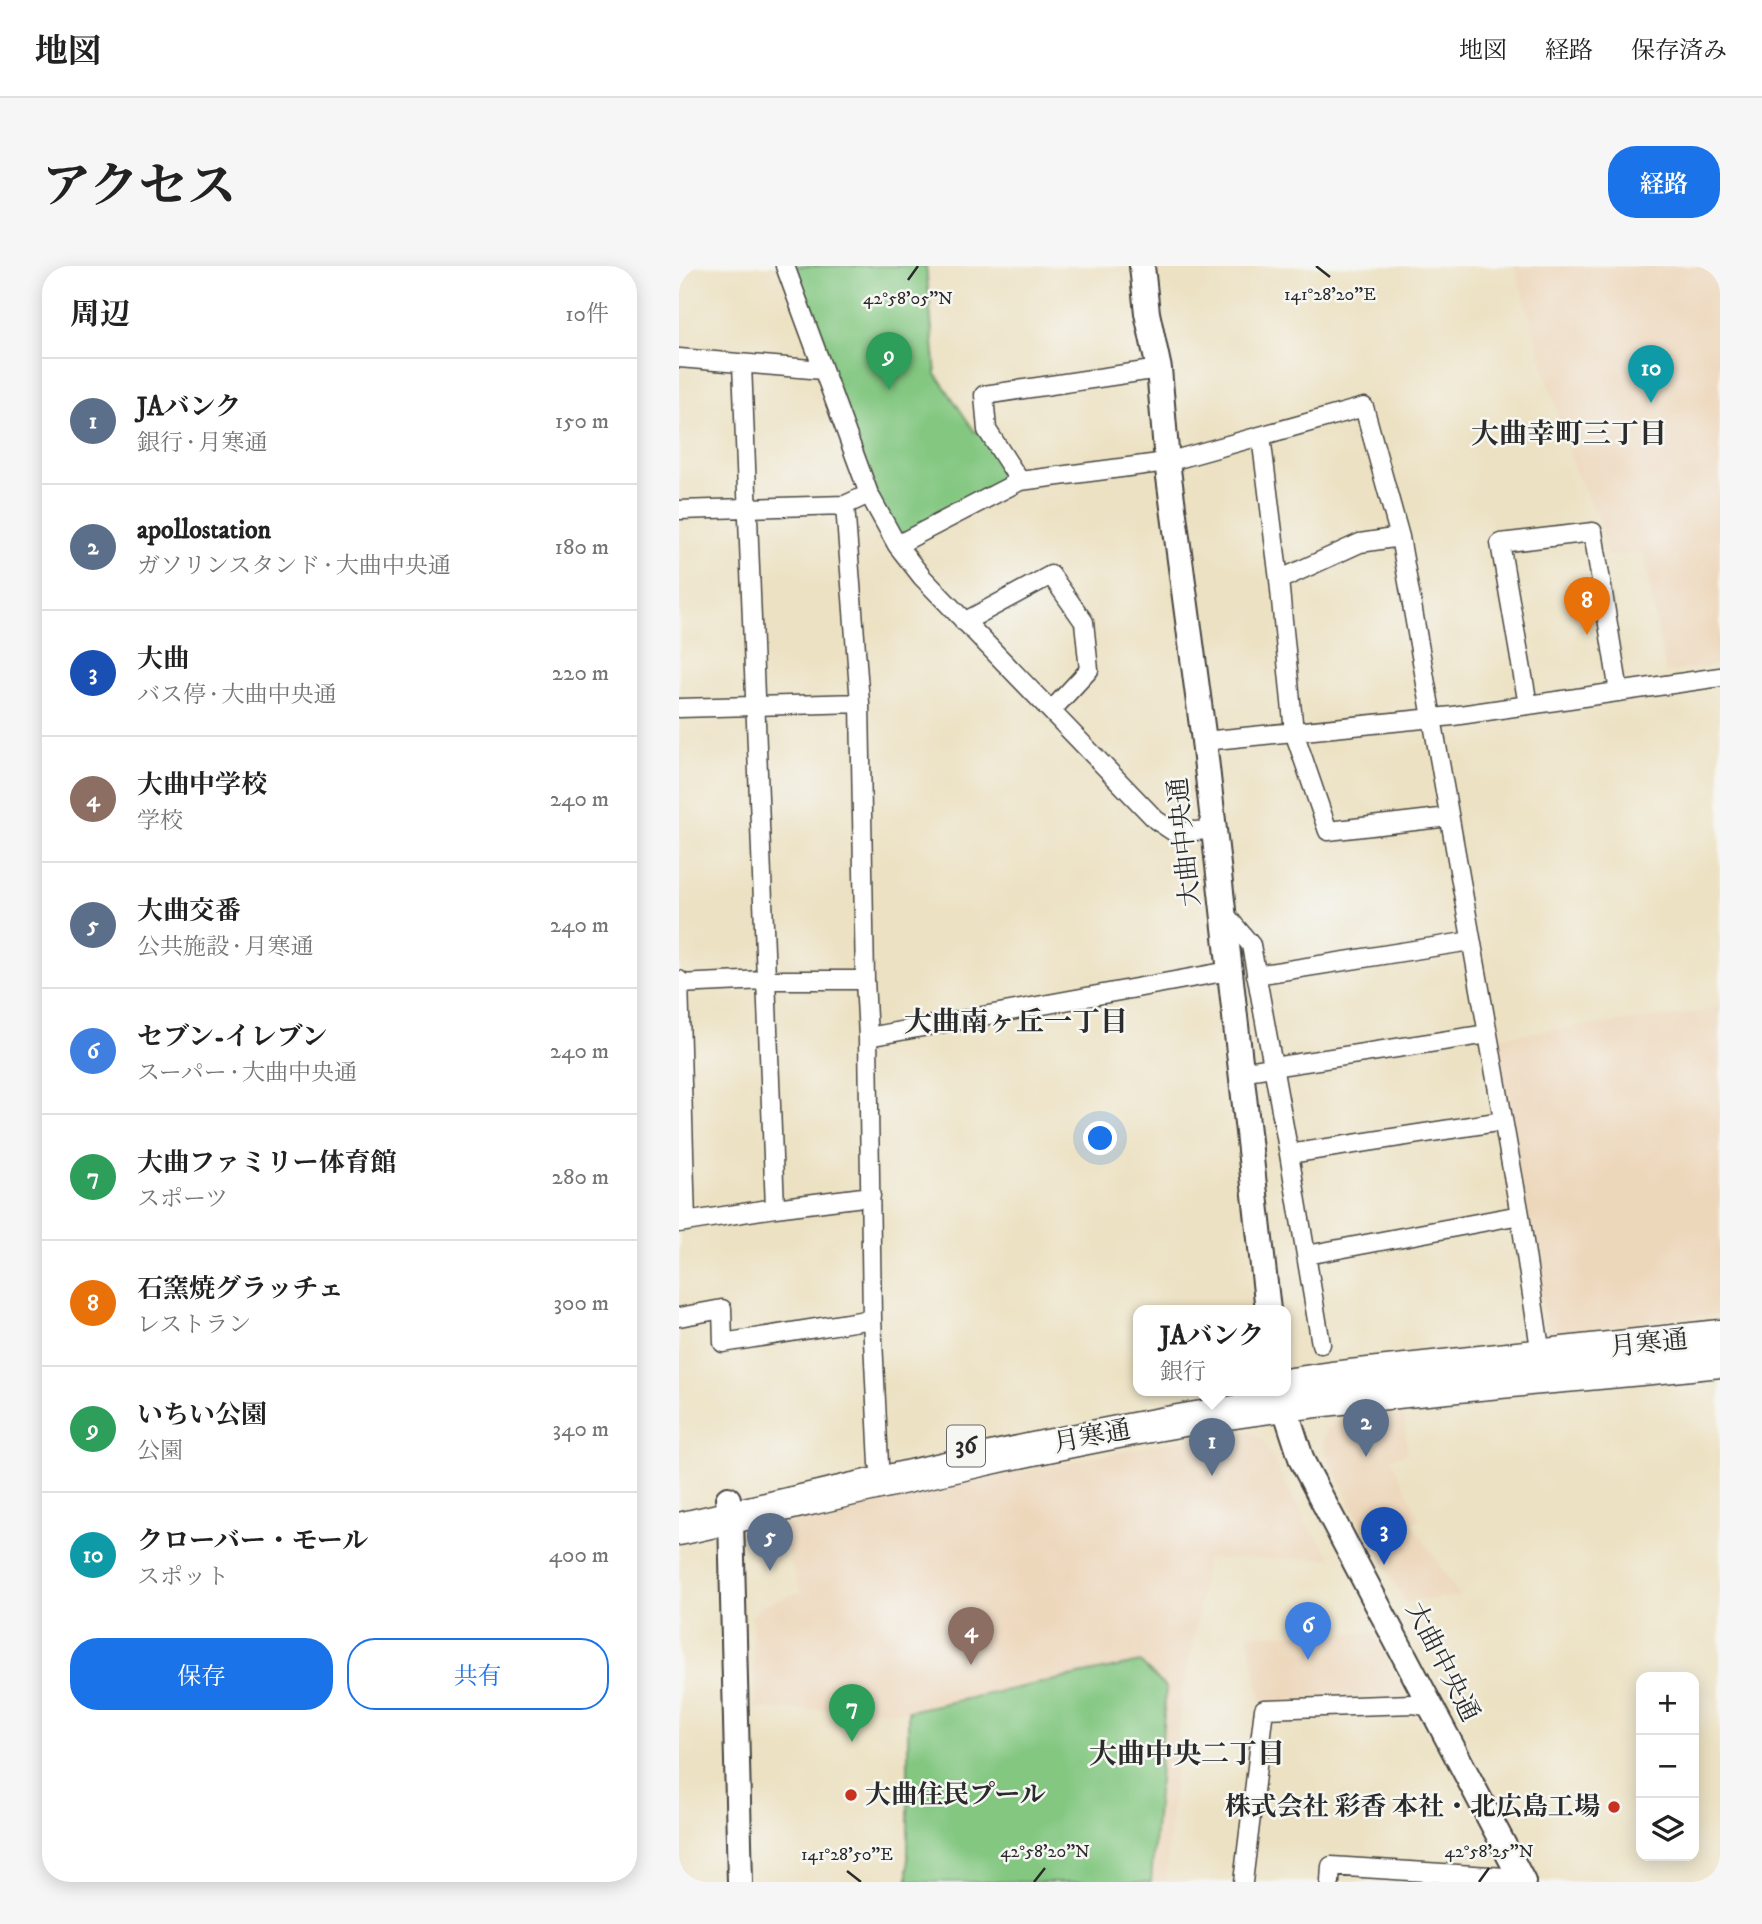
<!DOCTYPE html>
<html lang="ja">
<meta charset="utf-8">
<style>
:root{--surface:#fff;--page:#f6f6f6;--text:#222;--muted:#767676;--line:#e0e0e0;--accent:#1a73e8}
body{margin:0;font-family:"IM FELL DW Pica","Noto Serif JP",serif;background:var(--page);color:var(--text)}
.controls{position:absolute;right:21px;bottom:21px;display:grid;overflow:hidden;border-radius:14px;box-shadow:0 4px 18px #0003}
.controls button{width:63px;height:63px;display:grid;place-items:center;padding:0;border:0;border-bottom:2px solid var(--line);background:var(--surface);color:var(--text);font:35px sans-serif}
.you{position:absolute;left:422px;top:873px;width:24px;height:24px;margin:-18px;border:5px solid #fff;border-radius:50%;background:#1a73e8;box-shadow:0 0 0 10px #1a73e833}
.badge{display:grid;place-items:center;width:46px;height:46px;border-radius:50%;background:var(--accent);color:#fff;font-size:23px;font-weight:700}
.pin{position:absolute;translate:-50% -58px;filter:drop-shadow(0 2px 4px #0008)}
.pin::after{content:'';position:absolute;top:37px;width:24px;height:21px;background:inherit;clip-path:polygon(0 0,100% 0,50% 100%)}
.popup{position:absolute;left:454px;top:1039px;width:158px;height:91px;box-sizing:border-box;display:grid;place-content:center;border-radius:14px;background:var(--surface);filter:drop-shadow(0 2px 5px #0005);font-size:23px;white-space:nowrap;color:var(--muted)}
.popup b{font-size:26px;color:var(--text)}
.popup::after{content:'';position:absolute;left:50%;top:100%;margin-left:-14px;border:14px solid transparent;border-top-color:var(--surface)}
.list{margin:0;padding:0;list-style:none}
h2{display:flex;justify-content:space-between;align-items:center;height:91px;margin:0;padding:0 28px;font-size:30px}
h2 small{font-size:23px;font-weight:400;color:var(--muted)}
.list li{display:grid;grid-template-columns:46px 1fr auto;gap:21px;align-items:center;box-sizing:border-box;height:126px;padding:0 28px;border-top:2px solid var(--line)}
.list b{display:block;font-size:26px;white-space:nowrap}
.list p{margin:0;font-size:23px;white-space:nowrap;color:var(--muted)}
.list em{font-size:23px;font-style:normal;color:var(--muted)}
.actions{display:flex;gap:14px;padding:21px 28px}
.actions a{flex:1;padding:16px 0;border:2px solid var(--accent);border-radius:28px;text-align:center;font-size:24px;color:var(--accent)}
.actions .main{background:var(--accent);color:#fff}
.icon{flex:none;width:38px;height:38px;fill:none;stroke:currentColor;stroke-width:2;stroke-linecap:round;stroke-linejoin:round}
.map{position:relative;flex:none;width:1041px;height:1616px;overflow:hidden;border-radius:28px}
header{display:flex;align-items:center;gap:42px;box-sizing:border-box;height:98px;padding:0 35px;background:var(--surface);border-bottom:2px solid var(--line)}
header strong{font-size:33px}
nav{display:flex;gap:38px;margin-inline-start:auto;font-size:24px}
.intro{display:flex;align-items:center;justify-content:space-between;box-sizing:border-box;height:168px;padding:0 42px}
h1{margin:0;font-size:49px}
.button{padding:18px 32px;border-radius:28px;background:var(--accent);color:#fff;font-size:24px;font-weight:700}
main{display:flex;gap:42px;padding:0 42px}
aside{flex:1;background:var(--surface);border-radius:28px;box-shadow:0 4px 18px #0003}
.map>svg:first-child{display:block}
.built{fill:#edd7bb}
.green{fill:#83c781;stroke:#577956;stroke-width:2}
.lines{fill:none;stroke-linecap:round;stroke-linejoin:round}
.street-casing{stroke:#484642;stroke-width:21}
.secondary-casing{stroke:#484642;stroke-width:28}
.highway-casing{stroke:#484642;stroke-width:35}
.street{stroke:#fff;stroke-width:18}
.secondary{stroke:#fff;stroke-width:24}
.highway{stroke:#fff;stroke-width:32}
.ticks{fill:none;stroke:#2b2b2b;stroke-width:2.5}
.poi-dot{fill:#c8321e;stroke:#f6f6f2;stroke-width:2.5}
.labels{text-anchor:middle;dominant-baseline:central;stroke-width:5;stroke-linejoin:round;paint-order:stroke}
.shield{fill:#f6f6f2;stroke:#686867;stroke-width:2}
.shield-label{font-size:24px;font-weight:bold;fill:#2b2b2b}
.street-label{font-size:26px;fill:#2b2b2b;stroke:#f6f6f2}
.poi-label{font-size:26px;font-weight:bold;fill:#2b2b2b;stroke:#f6f6f2;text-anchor:start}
.neighbourhood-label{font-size:28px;font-weight:bold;fill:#2b2b2b;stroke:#f6f6f2}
.ticks-label{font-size:18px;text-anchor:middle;fill:#2b2b2b;stroke:#f6f6f2;stroke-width:5;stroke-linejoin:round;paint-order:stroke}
</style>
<header>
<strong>地図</strong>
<nav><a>地図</a><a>経路</a><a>保存済み</a></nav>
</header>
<div class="intro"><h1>アクセス</h1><a class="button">経路</a></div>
<main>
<aside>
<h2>周辺<small>10件</small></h2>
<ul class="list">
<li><span class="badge" style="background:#5c6f8a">1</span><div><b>JAバンク</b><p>銀行 · 月寒通</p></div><em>150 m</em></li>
<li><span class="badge" style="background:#5c6f8a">2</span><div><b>apollostation</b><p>ガソリンスタンド · 大曲中央通</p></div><em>180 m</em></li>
<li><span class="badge" style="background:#1a4fb4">3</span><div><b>大曲</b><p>バス停 · 大曲中央通</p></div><em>220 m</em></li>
<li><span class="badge" style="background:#8d6e63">4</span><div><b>大曲中学校</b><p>学校</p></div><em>240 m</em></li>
<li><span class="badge" style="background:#5c6f8a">5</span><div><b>大曲交番</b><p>公共施設 · 月寒通</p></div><em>240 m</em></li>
<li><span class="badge" style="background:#3f7fe0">6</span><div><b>セブン-イレブン</b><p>スーパー · 大曲中央通</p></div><em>240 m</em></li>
<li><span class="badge" style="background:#2e9e5b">7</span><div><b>大曲ファミリー体育館</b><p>スポーツ</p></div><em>280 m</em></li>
<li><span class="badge" style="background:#e8710a">8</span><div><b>石窯焼グラッチェ</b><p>レストラン</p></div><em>300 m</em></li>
<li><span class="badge" style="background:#2e9e5b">9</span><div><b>いちい公園</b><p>公園</p></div><em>340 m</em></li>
<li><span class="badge" style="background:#0f9aa8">10</span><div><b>クローバー・モール</b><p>スポット</p></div><em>400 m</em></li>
</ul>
<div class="actions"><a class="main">保存</a><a>共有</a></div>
</aside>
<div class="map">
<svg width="1041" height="1616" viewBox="0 0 1041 1616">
<rect width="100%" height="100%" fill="#f6f6f2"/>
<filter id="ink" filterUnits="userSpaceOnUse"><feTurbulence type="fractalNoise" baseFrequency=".0143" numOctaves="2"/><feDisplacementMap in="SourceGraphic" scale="14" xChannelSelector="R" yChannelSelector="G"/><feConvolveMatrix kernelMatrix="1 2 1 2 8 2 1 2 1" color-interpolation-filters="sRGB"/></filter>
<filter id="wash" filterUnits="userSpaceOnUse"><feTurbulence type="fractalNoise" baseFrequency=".00686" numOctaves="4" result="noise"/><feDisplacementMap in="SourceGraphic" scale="28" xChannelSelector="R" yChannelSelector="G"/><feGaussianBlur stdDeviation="1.57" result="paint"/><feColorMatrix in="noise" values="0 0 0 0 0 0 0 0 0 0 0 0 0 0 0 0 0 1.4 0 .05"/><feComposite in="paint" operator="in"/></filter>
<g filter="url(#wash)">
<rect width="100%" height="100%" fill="#ece1c2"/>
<path class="built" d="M836 0H1041V399L986 406 965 287 927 290 921 255 895 203Z
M1041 740V1048L868 1067 816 771 1017 747Z
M725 1147 728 1188 712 1192 741 1254 732 1256 781 1330 726 1335 685 1264 645 1184 644 1172 650 1161 662 1154Z
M565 1164 584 1174 628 1259 654 1292 526 1293 516 1369 502 1430 487 1616H229V1445L77 1443 73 1351 82 1339 122 1326 99 1260 321 1210 511 1172Z
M695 1367 727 1430 582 1435 569 1368Z"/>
<path class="green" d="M106 0H247L257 108 296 166 308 164 341 215 218 279Z
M461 1396 487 1422 472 1616H229V1445Z"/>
</g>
<g filter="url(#ink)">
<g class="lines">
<defs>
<path id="street" d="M106 0 190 228 218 279 243 311 477 554 495 566 534 564
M0 92 144 104
M63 98 96 942
M582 170 600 314 615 466 649 565 770 551
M341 215 308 164 305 129 480 103
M166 239 181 437 186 714 189 771 193 1053 200 1198
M0 244 166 239 190 228
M218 279 341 215 488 196 685 141 721 271 841 949 862 1089
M600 314 681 277 721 271
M285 356 372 309 405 356 410 404 372 445
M849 439 821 277 914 266 940 426
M0 442 181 437
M525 475 774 450 1041 411
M545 647 572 679 610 888 642 1078
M577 709 792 675
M0 714 7 956
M0 718 86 714H186
M189 771 550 705
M561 806 809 768
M610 888 824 855
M0 957 96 942 192 930
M628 989 841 949
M0 1051 43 1043 44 1077 193 1053
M564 1616 585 1443 734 1438 751 1441
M651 1616 652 1600 842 1612"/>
<path id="secondary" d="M463 0 468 47 480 103 488 196 525 475 589 1044
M600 1124 623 1195 844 1616
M49 1233 52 1252 61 1616"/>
<path id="highway" d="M606 1119 653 1112 1041 1070
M0 1263C160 1227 320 1187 482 1158 666 1125 855 1115 1041 1095"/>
</defs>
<use href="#street" class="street-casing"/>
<use href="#secondary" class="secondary-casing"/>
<use href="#highway" class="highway-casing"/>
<use href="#street" class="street"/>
<use href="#secondary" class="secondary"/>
<use href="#highway" class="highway"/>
</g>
</g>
<path class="ticks" d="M637 0 651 11M229 14 239 0M168 1605 182 1616M355 1616 366 1602M800 1616 810 1602"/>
<g class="poi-dot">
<circle cx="172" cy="1529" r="7"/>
<circle cx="935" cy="1541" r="7"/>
</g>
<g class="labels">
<rect class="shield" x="268" y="1159.5" width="38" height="41" rx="5"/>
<g class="shield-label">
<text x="287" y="1180">36</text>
</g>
<g class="street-label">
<text transform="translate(506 576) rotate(-96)">大曲中央通</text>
<text transform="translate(970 1078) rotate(-6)">月寒通</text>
<text transform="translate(413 1171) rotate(-11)">月寒通</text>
<text transform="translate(763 1396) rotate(63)">大曲中央通</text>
</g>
<g class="poi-label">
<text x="186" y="1529">大曲住民プール</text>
<text x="921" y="1541" text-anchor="end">株式会社 彩香 本社・北広島工場</text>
</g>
<g class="neighbourhood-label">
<text x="890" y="168">大曲幸町三丁目</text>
<text x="337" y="756">大曲南ヶ丘一丁目</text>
<text x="508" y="1488">大曲中央二丁目</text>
</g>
</g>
<g class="ticks-label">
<text x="651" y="34">141°28'20"E</text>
<text x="229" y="38">42°58'05"N</text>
<text x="366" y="1591">42°58'20"N</text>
<text x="810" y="1591">42°58'25"N</text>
<text x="168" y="1594">141°28'50"E</text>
</g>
</svg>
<div class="controls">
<button>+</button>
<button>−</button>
<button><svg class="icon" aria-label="layers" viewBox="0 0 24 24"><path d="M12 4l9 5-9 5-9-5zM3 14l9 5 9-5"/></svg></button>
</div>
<div class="you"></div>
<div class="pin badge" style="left:533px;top:1210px;background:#5c6f8a">1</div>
<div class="popup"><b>JAバンク</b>銀行</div>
<div class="pin badge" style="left:687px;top:1191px;background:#5c6f8a">2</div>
<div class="pin badge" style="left:705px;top:1299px;background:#1a4fb4">3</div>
<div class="pin badge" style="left:292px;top:1399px;background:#8d6e63">4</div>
<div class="pin badge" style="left:91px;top:1305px;background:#5c6f8a">5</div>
<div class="pin badge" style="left:629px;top:1394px;background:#3f7fe0">6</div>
<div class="pin badge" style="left:173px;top:1476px;background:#2e9e5b">7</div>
<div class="pin badge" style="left:908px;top:369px;background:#e8710a">8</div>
<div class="pin badge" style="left:210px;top:124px;background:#2e9e5b">9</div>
<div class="pin badge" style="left:972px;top:137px;background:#0f9aa8">10</div>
</div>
</main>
